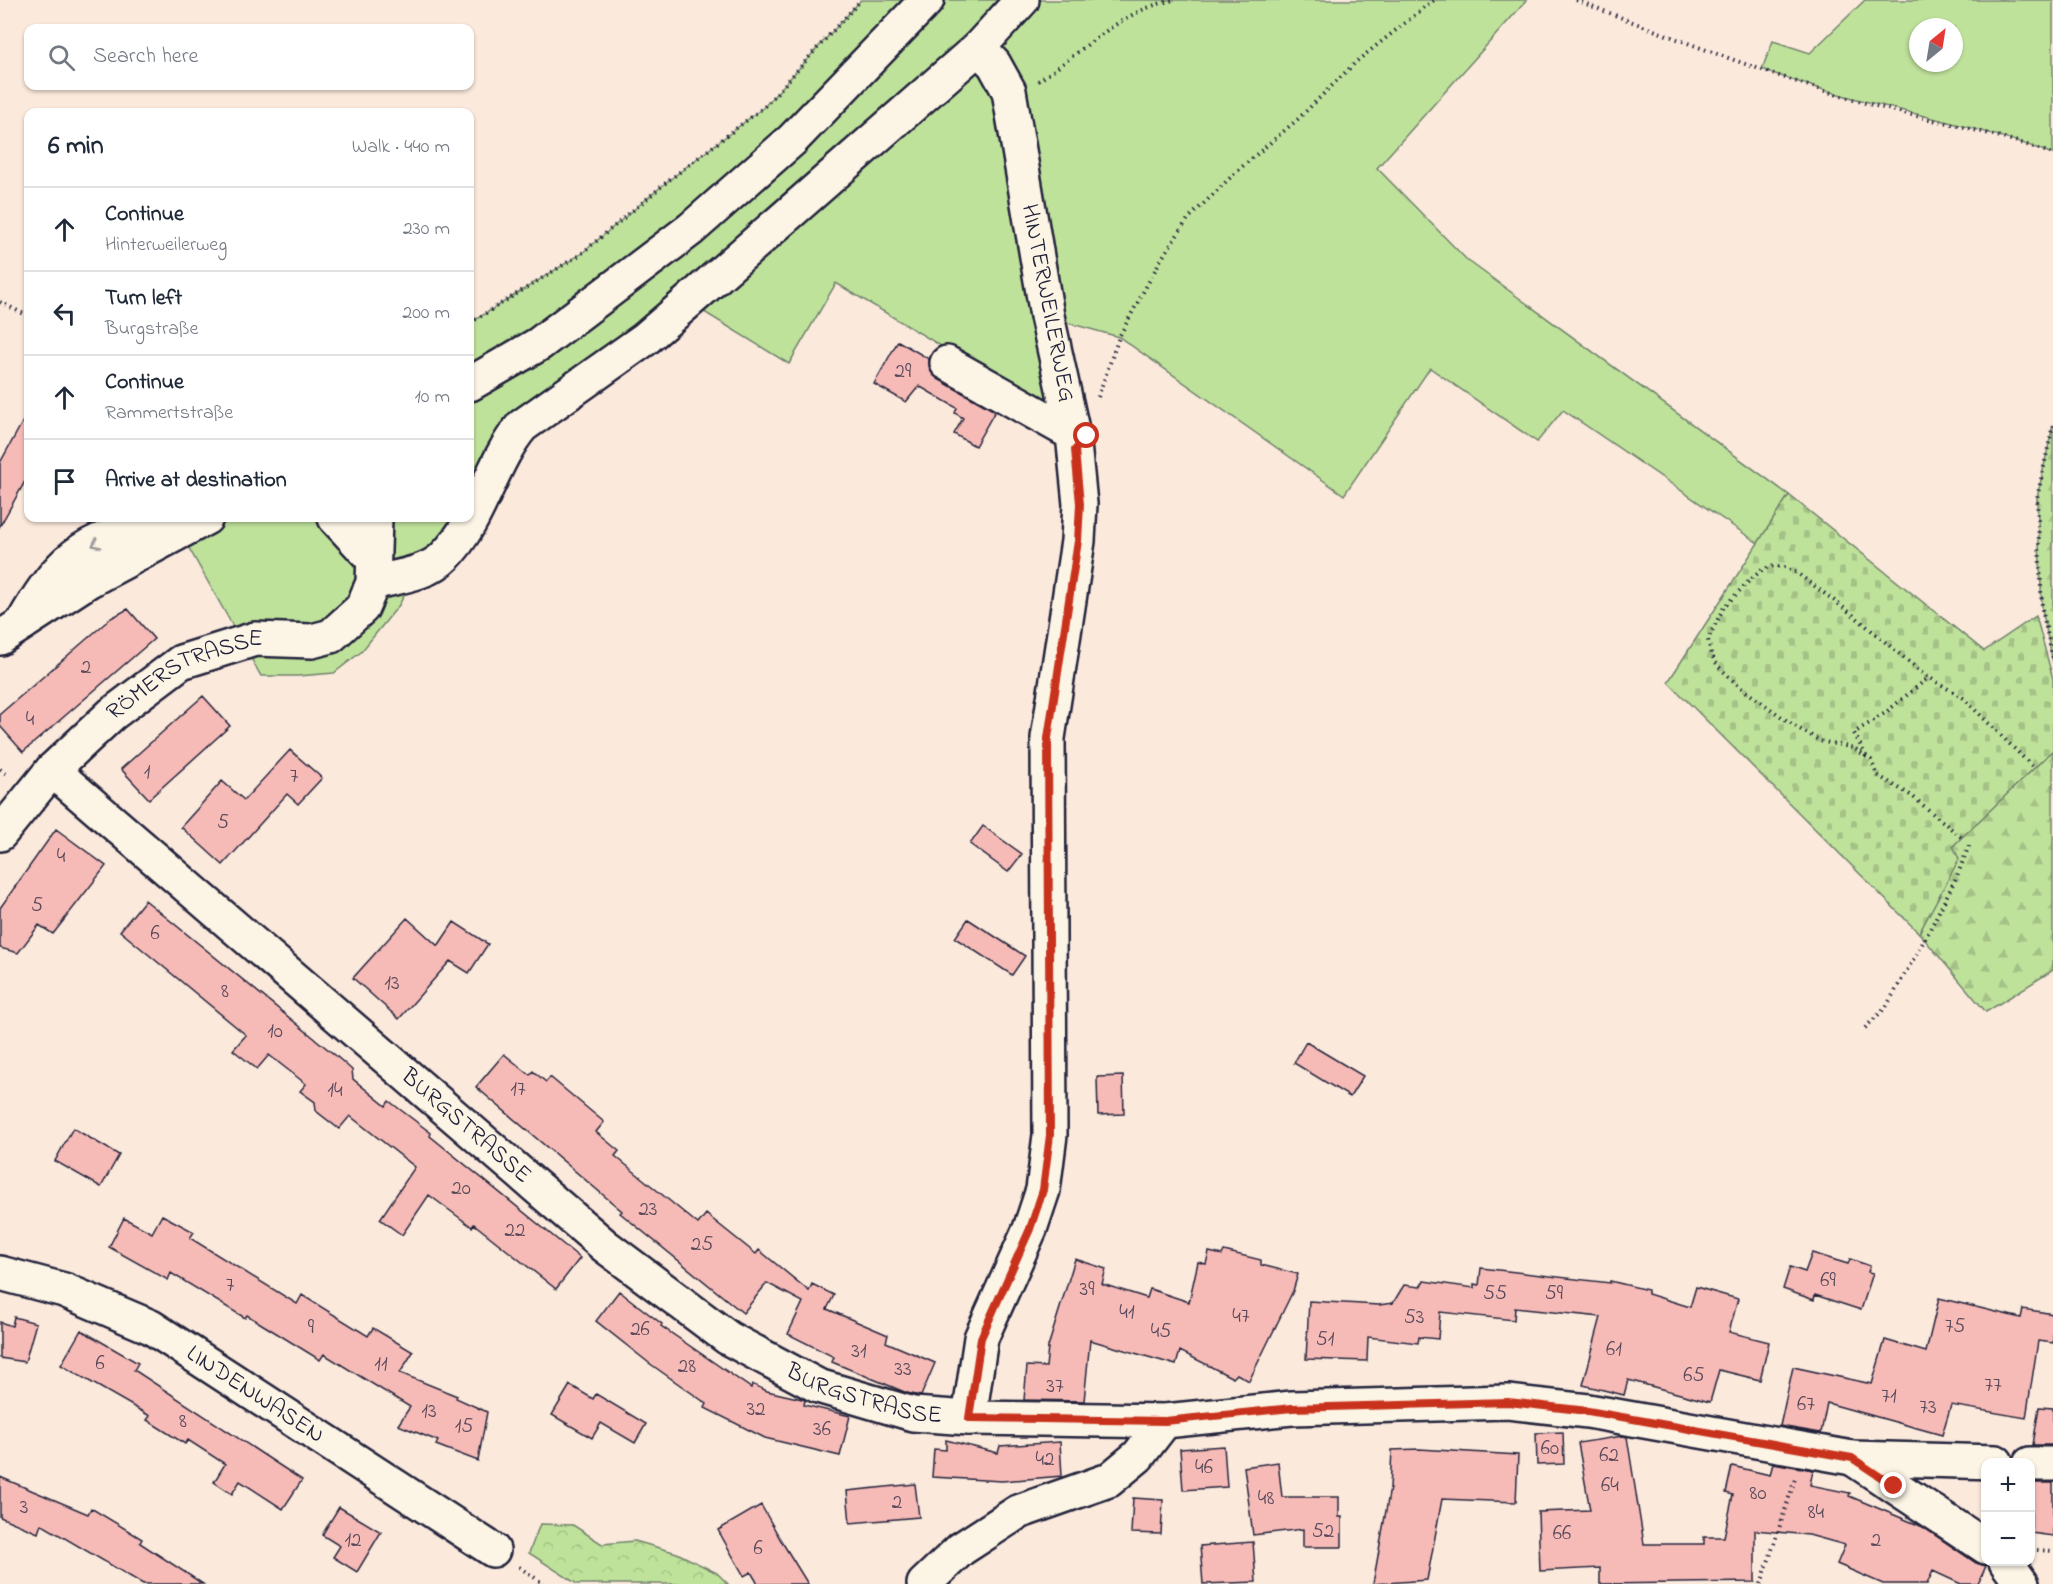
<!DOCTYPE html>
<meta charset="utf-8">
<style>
:root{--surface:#fff;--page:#f2f2f3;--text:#1f2937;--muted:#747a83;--line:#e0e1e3}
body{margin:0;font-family:"Indie Flower",sans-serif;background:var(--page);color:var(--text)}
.controls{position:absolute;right:18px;bottom:18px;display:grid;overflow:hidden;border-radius:12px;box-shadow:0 2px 4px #0004}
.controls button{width:54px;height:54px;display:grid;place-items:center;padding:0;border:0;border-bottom:2px solid var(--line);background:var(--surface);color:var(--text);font:30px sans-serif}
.compass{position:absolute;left:1909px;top:18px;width:54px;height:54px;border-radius:50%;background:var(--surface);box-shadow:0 2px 4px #0004;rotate:30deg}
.stop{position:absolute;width:18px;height:18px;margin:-14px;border:4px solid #c8321e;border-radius:50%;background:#fff}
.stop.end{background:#c8321e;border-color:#fff;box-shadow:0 2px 6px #0008}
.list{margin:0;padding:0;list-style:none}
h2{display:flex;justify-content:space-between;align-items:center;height:78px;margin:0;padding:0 24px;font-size:26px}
h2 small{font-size:20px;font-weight:400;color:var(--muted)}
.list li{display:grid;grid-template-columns:39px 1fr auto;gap:18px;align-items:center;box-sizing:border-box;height:84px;padding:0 24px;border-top:2px solid var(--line)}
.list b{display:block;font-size:22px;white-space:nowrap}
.list p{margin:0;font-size:20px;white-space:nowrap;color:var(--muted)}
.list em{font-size:20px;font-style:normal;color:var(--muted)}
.icon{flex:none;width:33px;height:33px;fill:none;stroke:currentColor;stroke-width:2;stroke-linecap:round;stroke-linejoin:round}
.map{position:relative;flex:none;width:2053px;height:1584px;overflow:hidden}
.search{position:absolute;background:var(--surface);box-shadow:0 2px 4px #0004;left:24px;top:24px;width:450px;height:66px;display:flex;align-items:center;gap:15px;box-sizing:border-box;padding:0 21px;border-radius:12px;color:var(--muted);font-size:22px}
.panel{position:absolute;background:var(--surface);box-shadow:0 2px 4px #0004;left:24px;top:108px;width:450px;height:414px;border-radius:12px}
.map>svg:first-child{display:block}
.grass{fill:#bfe29b;stroke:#70826b;stroke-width:1.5;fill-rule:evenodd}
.forest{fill:url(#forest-firs);stroke:#70826b;stroke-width:1.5}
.cemetery{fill:url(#cemetery-stones);stroke:#70826b;stroke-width:1.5}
.park{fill:url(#park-crowns);stroke:#70826b;stroke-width:1.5}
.building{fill:#f7bbb7;stroke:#22223b;stroke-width:1.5}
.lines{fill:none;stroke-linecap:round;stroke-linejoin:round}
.minor-casing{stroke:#22223b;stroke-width:38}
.major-casing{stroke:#22223b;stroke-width:38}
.path{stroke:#22223b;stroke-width:4;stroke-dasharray:1.5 4.5;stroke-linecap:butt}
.minor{stroke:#fcf5e5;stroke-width:33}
.major{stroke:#fcf5e5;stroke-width:33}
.oneway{stroke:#9a9698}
.route{stroke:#c8321e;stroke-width:8}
.labels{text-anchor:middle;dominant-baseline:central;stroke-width:4.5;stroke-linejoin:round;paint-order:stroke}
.number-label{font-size:21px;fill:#57485a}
.street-label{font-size:24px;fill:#22223b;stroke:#fcf5e5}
</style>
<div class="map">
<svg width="2053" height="1584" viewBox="0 0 2053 1584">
<defs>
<pattern id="forest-firs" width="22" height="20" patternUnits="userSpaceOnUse" patternTransform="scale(1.5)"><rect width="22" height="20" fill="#bfe29b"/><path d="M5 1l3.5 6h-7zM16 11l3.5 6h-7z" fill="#a4c286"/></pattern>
<pattern id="cemetery-stones" width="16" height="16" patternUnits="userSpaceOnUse" patternTransform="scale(1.5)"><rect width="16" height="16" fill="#bfe29b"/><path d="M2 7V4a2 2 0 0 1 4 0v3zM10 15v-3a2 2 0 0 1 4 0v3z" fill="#a4c286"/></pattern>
<pattern id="park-crowns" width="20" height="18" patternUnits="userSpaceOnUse" patternTransform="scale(1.5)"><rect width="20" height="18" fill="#bfe29b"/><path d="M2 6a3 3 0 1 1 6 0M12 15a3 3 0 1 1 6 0" fill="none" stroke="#a4c286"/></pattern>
</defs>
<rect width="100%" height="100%" fill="#fbe9dc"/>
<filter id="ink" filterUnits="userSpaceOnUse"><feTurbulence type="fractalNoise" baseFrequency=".0167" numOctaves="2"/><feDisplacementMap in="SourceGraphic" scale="12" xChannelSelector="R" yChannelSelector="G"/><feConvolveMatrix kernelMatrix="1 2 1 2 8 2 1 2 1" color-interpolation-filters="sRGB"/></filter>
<g filter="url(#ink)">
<path class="grass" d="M861 0H1527L1377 168 1467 260 1789 495 1758 543 1563 410 1537 442 1430 368 1344 495 1119 337 1047 317 1070 423 836 283 789 364 688 302 645 339 522 426 508 442 462 533 445 557 416 572 399 605 361 652 334 673 298 676H261L172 518H470V323L581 254 668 181 764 107Z
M1865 0H2053V154C1958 118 1857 106 1762 69L1773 41 1810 53ZM1918 27H1954V63H1918Z"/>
<path class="forest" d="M2053 425V663L2042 609 2037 498Z
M2053 750V970L1986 1012 1919 933 1958 859 1952 846Z"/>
<path class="cemetery" d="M1789 495 1984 651 2036 616 2053 679V750L1953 846 1959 859 1919 933 1668 682Z"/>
<path class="park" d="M540 1524 573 1525 602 1544 635 1541 677 1553 717 1573 728 1584H577L529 1553Z"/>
<path class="building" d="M898 341 929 359 931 372 938 379 995 411 975 446 954 434 963 418 955 413 957 408 919 386 906 402 874 384Z
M28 412V476L0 526V463Z
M128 609 154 639 23 752 0 726V714L111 618Z
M203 696 230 726 149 799 121 769Z
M290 750 322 778 298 804 287 794 223 865 181 827 222 781 244 800Z
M983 826 1022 854 1008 872 970 844Z
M56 829 106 866 53 934 39 925 18 953 0 948V908Z
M145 900 335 1055 352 1070 353 1079 386 1106 389 1101 431 1133 430 1136 580 1258 556 1289 474 1224 472 1227 429 1195 402 1235 380 1219 415 1167 350 1116 339 1129 316 1111 315 1102 300 1091 306 1084 269 1055 257 1069 233 1050 246 1035 120 931Z
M407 918 438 946 454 922 488 944 469 973 450 961 399 1019 353 978Z
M968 919 1025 956 1012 975 955 938Z
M1306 1042 1363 1076 1350 1097 1294 1063Z
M504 1054 530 1075 533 1071 546 1082 550 1077 604 1122 596 1132 619 1151 615 1156 698 1224 706 1214 756 1254 759 1250 809 1291 812 1284 834 1295 827 1309 888 1335 886 1342 935 1363 921 1396 907 1393 832 1362 834 1357 788 1334 803 1302 767 1283 743 1313 620 1213 622 1211 476 1087Z
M1123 1076 1124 1114 1098 1115 1097 1077Z
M73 1128 119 1155 101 1187 55 1161Z
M162 1215 194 1232 190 1238 297 1304 302 1295 368 1336 373 1328 413 1352 400 1373 457 1396 456 1398 487 1412 478 1461 436 1445 438 1441 398 1425 410 1407 324 1354 320 1360 247 1315 245 1318 171 1273 168 1280 109 1247 124 1218 152 1233Z
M1224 1251 1261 1260V1265L1298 1274 1293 1291 1249 1381 1237 1374 1233 1378 1180 1351 1176 1365 1090 1340 1084 1401 1024 1400 1027 1366 1046 1367 1048 1347 1075 1259 1106 1269 1102 1284 1147 1298 1150 1289 1189 1302 1198 1262 1206 1264 1209 1252 1222 1255Z
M1812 1253 1848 1264 1850 1259 1870 1266 1868 1272 1873 1273 1861 1310 1815 1295 1814 1300 1783 1289 1790 1267 1805 1272Z
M1481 1268 1610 1283V1281L1648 1290V1294L1690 1307 1696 1287 1738 1299 1729 1332 1769 1342 1760 1380 1719 1370 1710 1402 1628 1380 1624 1395 1583 1385 1601 1317 1515 1308 1514 1320 1440 1312 1438 1339 1419 1337 1418 1343 1368 1337 1367 1361 1306 1359 1309 1301 1379 1305 1393 1303 1404 1285 1420 1287 1424 1281 1474 1288V1284L1479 1285Z
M619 1291 662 1324 661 1326 751 1388 752 1384 767 1391 802 1399 805 1400 804 1405 850 1416 840 1456 765 1438 705 1408 707 1404 649 1363 596 1321Z
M1939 1298 2021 1318 2023 1309 2053 1314V1343L2038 1341 2026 1418 1951 1405 1942 1435 1827 1403 1821 1433 1780 1426 1793 1367 1872 1384 1885 1340 1926 1352Z
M14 1317 36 1323 25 1362 0 1358V1322L12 1326Z
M81 1330 138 1363 134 1370 302 1480 283 1509 240 1481 232 1494 214 1482 225 1464 188 1440 185 1444 147 1420 150 1416 61 1365Z
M570 1385 593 1399 596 1394 646 1424 635 1443 601 1423 592 1438 552 1415Z
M2039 1407 2053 1408V1445H2033Z
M1563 1432 1564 1464 1537 1465 1536 1433Z
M1623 1436 1627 1437 1644 1544H1704V1537H1724L1733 1495 1726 1493 1732 1466 1770 1475 1773 1463 1813 1470 1810 1485 1850 1493 1849 1496 1923 1527 1976 1563 1986 1566 1978 1584H1961L1933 1571 1927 1584H1883L1837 1564 1845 1545 1809 1535 1755 1530V1582L1600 1584V1568L1540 1571 1538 1512 1590 1510 1578 1443Z
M946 1440 998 1453 1000 1446 1060 1442 1062 1476 1002 1481 932 1477 934 1449 946 1450Z
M1224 1446 1227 1487 1183 1490 1180 1449Z
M1419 1449 1518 1455 1516 1502 1442 1499 1427 1580 1373 1584 1390 1488 1392 1450Z
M1278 1462 1282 1497H1339V1517H1342V1547H1303V1529L1253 1535 1244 1467Z
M0 1477 88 1514 91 1508 142 1539 140 1543 203 1584H143L41 1524 38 1533 0 1517Z
M2031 1483H2053V1536L2031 1533Z
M915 1484 919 1517 850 1523 847 1491Z
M1133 1498 1163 1500 1161 1534 1131 1533Z
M761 1505 782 1542 808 1584H758L751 1572 744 1576 718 1530Z
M339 1507 381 1532 357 1572 333 1557 340 1546 322 1535Z
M1253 1542 1256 1582 1203 1584 1200 1546Z"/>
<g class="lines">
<defs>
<g id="minor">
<path d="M947 363 1073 434"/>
<path d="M335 518 372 558"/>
<path d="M373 583C395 577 428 574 445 556 481 520 490 464 522 426L645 339 688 302 978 48 1022 0"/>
<path d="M23 623C49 576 77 538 136 531 148 530 161 533 173 534"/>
<path id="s1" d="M52 770 605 1246 728 1338 818 1386 913 1414 969 1418 1165 1421 1292 1408 1508 1402 1588 1411 1852 1458 1996 1462"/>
<path id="s2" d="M0 834 52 770 112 714 181 662 255 639 312 641 331 636 362 608 373 583 375 518"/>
<path id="s3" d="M0 1273 64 1290 151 1327 493 1550"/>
<path d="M969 1418 981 1338 1030 1229 1043 1190 1050 1135 1048 738 1078 541 1080 504 1073 434 1047 316 1009 91 994 64 978 48"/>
<path d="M1852 1458 1986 1547"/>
<path d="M2030 1464H2053"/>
<path d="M2006 1562 2022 1584"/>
<path d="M924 1584 961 1549 1018 1512 1109 1480 1138 1456 1165 1421"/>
</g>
<path id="major" d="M470 384 539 344 691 229 792 140 927 0
M0 638 88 581 206 518"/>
</defs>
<use href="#minor" class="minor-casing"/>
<use href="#major" class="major-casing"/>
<path class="path" d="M1576 0C1666 35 1758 71 1851 99 1918 119 1987 129 2053 154
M1038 81C1082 53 1121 9 1175 0
M0 302 28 316
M470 323 581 254 668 181 764 107 861 0
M1098 397 1119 337 1160 261 1188 219 1236 172 1298 119 1357 61 1434 0
M2053 425 2037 498 2042 609 2053 659
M1866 756 1854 733 1885 713 1929 677
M0 769 8 775
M1961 837 1912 796 1877 775 1871 760 1854 748 1820 741 1793 725 1740 687 1718 666 1711 654 1708 639 1724 607 1749 581 1763 569 1774 566 1784 567 1797 573 1852 614 1922 673 1963 698 2034 768
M1865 1028 1886 1007 1925 939 1957 876 1970 843
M2037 1550 2053 1551
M519 1567 544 1584
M1761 1584 1795 1479"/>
<use href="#minor" class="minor"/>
<use href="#major" class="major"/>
</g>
<defs><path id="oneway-chevron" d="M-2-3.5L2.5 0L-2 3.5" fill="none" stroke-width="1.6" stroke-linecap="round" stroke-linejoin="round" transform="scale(1.5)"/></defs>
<use class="oneway" href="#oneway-chevron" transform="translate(96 544) rotate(154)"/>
</g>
<g class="lines" filter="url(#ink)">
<path class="route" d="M1087 436 1075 450 1080 504 1078 541 1048 738 1050 1135 1043 1190 1030 1229 981 1338 969 1418 1165 1421 1292 1408 1508 1402 1588 1411 1852 1458 1894 1486"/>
</g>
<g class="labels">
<g class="number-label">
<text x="903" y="372">29</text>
<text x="86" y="668">2</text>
<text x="30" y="720">4</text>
<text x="147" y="773">1</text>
<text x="294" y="777">7</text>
<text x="223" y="823">5</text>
<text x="61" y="857">4</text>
<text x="37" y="906">5</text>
<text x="155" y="934">6</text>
<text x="392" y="984">13</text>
<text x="225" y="992">8</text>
<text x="275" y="1032">10</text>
<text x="518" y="1090">17</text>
<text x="335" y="1091">14</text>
<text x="461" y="1189">20</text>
<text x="648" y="1210">23</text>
<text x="515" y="1231">22</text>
<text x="702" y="1245">25</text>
<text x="1828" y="1281">69</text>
<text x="230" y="1286">7</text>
<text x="1087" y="1290">39</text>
<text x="1495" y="1294">55</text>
<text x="1554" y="1294">59</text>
<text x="1127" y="1313">41</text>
<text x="1241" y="1317">47</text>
<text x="1414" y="1318">53</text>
<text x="1955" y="1327">75</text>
<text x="311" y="1328">9</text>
<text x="640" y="1330">26</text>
<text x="1161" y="1332">45</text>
<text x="1325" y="1340">51</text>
<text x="1614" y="1350">61</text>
<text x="859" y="1352">31</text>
<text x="100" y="1364">6</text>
<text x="381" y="1365">11</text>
<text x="687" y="1367">28</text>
<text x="903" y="1370">33</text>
<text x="1694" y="1376">65</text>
<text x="1993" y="1386">77</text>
<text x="1055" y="1387">37</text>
<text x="1889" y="1397">71</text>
<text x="1806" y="1405">67</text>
<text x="1928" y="1408">73</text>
<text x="756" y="1410">32</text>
<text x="429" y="1412">13</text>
<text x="183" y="1422">8</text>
<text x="464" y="1427">15</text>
<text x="822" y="1430">36</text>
<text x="1550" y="1449">60</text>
<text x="1609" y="1456">62</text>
<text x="1045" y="1460">42</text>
<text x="1204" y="1468">46</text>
<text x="1610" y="1486">64</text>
<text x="1758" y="1494">80</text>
<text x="1266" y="1499">48</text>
<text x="897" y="1503">2</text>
<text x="24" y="1508">3</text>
<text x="1816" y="1513">84</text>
<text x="1323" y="1532">52</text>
<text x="1562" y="1534">66</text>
<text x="353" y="1541">12</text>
<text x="1876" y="1541">2</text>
<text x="758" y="1549">6</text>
</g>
<g class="street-label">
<text transform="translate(1047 303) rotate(79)">HINTERWEILERWEG</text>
<text stroke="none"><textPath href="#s2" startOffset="249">RÖMERSTRASSE</textPath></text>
<text stroke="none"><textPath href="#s1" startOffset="546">BURGSTRASSE</textPath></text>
<text stroke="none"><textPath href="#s1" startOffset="1032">BURGSTRASSE</textPath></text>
<text stroke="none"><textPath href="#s3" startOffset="285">LINDENWASEN</textPath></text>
</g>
</g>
</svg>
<div class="controls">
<button>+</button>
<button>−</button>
</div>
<svg class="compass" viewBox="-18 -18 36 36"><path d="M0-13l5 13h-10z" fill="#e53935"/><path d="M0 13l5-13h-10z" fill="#747a83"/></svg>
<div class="stop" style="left:1087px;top:436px"></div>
<div class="stop end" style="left:1894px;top:1486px"></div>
<div class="search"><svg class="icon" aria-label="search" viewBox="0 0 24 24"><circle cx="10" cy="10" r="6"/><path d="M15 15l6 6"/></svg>Search here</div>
<section class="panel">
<h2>6 min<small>Walk · 440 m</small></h2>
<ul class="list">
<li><svg class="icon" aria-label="ahead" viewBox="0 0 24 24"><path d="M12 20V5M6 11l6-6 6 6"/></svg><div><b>Continue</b><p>Hinterweilerweg</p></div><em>230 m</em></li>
<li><svg class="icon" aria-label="left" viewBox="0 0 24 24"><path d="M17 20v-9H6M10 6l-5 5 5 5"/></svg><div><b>Turn left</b><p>Burgstraße</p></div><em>200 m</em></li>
<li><svg class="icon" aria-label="ahead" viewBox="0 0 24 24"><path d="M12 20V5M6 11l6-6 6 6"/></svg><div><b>Continue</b><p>Rammertstraße</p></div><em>10 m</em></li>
<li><svg class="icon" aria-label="arrive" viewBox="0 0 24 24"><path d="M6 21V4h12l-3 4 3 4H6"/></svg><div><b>Arrive at destination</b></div></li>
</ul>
</section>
</div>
